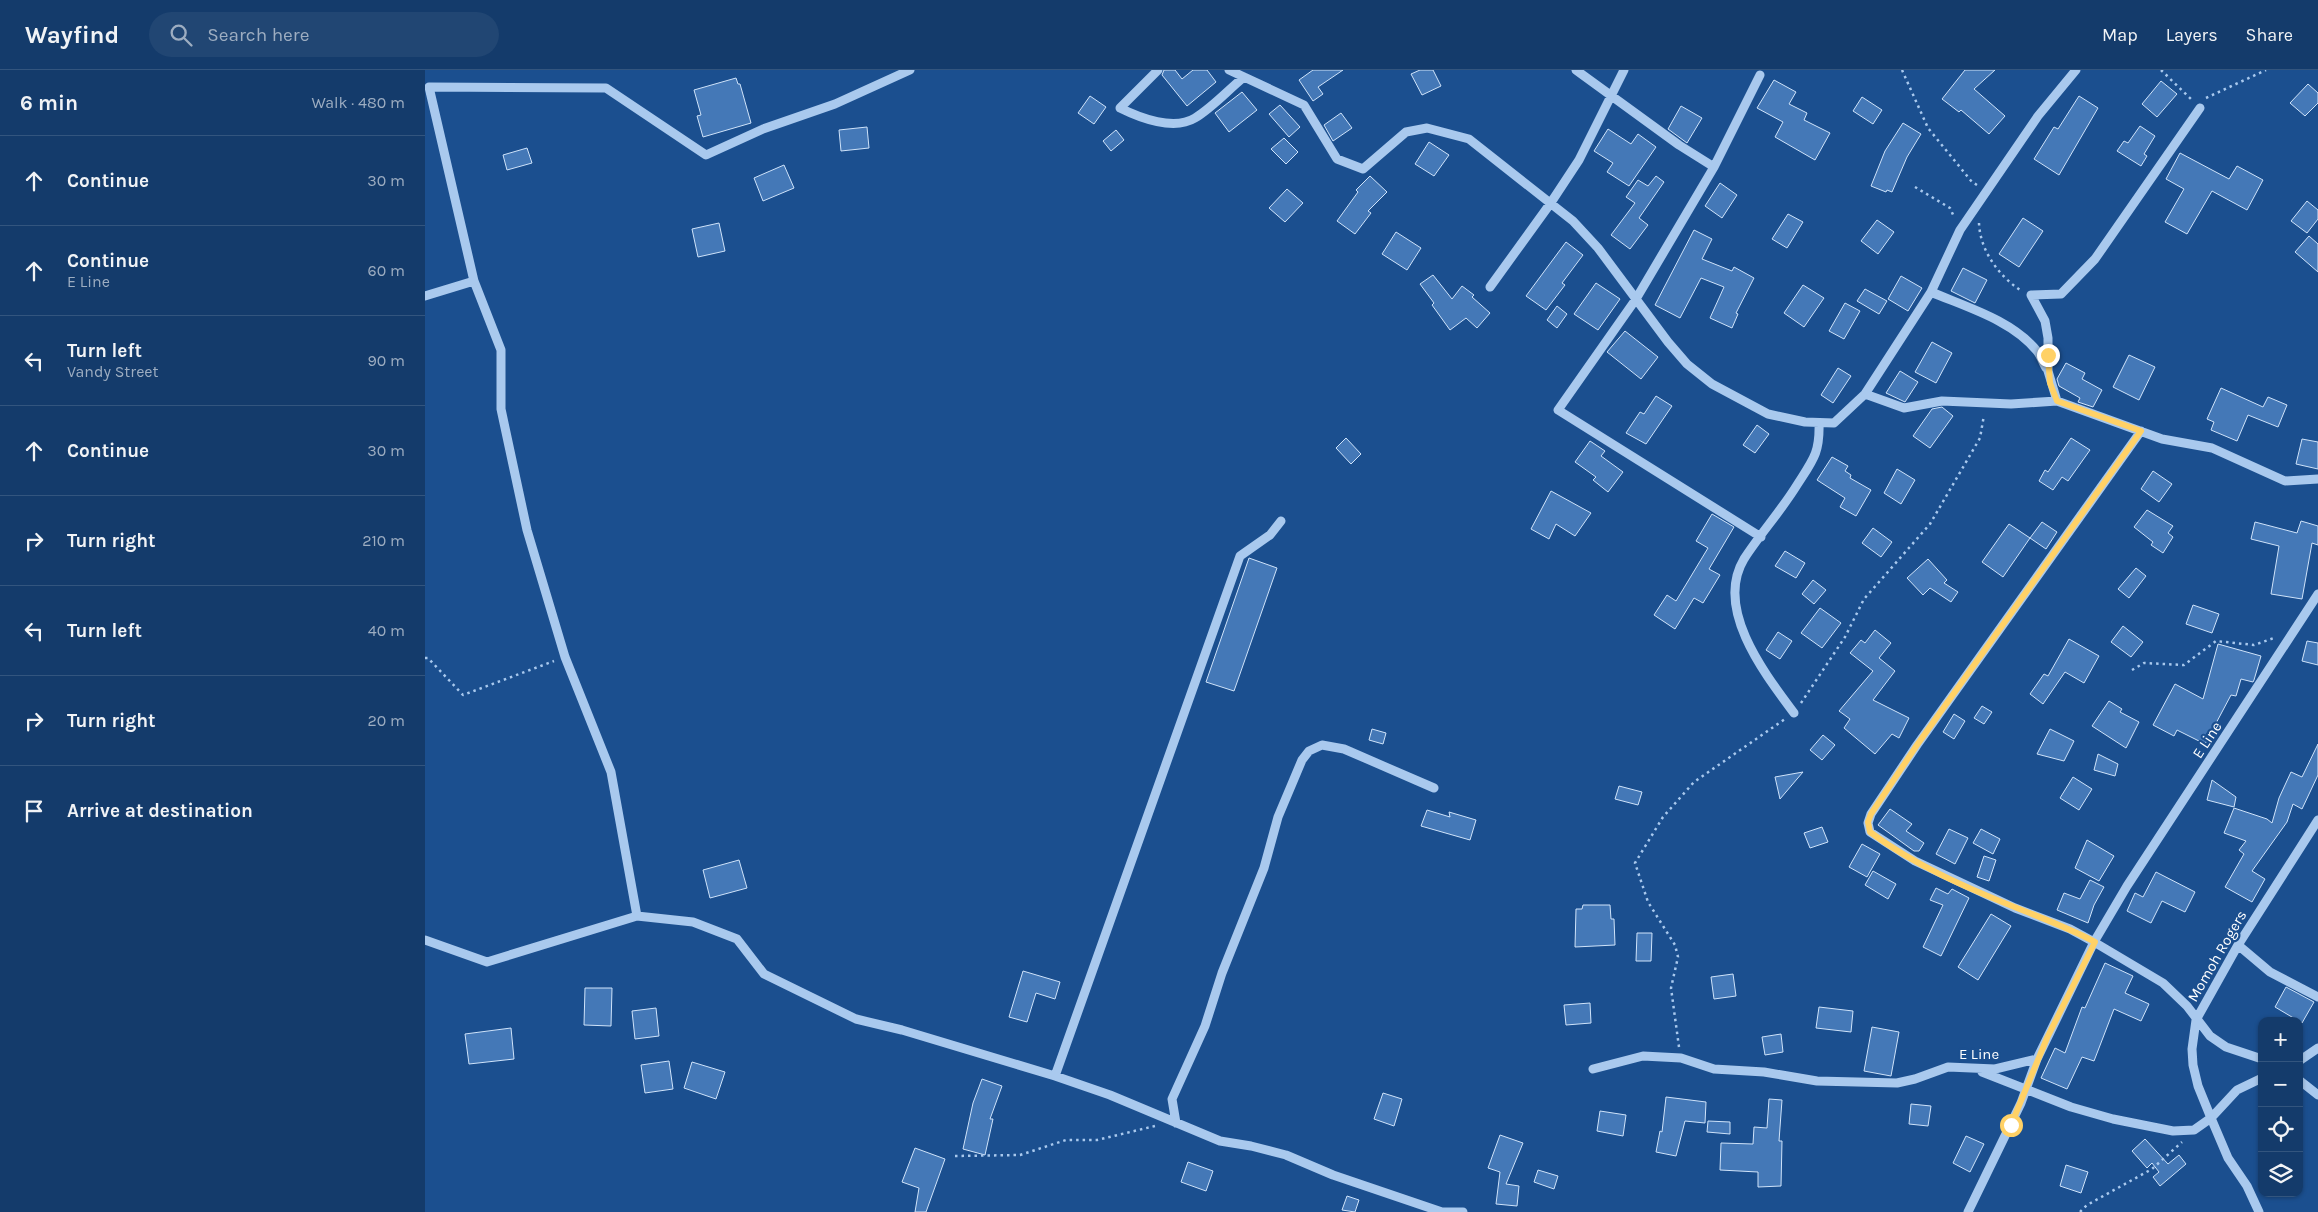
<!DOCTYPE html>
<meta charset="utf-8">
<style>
:root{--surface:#143b6b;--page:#214673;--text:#f1f3f6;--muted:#9dadc1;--line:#33557e}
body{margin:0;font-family:Karla,sans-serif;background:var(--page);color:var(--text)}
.controls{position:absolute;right:15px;bottom:15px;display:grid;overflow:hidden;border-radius:10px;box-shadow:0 1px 4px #0004}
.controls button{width:45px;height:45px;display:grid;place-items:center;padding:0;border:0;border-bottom:1px solid var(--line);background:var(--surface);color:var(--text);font:25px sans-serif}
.stop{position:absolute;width:15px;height:15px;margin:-11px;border:4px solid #ffd166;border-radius:50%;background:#fff}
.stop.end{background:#ffd166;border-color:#fff;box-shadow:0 1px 5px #0008}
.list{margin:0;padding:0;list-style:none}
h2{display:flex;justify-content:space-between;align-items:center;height:65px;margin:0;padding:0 20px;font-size:21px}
h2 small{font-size:16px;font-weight:400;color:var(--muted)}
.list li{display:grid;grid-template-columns:32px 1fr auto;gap:15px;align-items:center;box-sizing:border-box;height:90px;padding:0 20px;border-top:1px solid var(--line)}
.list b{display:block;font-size:19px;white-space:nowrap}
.list p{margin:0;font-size:16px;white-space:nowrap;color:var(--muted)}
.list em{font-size:16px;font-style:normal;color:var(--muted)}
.icon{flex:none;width:28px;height:28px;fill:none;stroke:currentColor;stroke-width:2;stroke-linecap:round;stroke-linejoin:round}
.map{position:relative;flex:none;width:1893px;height:1142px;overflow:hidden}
header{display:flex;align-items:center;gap:30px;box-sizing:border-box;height:70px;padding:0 25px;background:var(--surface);border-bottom:1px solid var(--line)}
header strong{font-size:24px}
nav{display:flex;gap:28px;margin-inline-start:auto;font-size:18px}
.search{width:350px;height:45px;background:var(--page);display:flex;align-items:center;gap:12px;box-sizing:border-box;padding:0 18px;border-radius:28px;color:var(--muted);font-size:19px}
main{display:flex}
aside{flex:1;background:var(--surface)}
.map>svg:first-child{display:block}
.building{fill:#4478b7;stroke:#cfe3fa}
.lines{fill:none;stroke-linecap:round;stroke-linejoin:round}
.path{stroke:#a9c9ee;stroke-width:2.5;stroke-dasharray:2.5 4;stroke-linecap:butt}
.minor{stroke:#a9c9ee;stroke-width:9}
.route{stroke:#ffd166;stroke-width:6}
.labels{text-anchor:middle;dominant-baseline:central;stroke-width:4.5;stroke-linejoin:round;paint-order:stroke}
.street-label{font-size:15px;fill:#fff;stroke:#1b4f8f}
</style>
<header>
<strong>Wayfind</strong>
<div class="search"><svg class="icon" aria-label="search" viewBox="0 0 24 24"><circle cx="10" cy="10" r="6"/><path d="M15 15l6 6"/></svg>Search here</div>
<nav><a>Map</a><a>Layers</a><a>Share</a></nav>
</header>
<main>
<aside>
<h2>6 min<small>Walk · 480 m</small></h2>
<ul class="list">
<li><svg class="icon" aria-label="ahead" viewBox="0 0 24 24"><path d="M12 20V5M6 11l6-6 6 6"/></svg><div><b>Continue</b></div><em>30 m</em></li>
<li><svg class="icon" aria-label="ahead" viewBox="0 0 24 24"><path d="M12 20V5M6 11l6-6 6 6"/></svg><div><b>Continue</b><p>E Line</p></div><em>60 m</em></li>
<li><svg class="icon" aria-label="left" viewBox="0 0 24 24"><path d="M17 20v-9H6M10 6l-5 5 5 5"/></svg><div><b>Turn left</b><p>Vandy Street</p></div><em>90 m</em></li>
<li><svg class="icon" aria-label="ahead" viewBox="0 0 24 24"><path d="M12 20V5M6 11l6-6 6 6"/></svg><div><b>Continue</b></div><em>30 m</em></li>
<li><svg class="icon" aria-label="right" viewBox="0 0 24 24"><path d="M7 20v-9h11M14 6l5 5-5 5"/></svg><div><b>Turn right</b></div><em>210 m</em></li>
<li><svg class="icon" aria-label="left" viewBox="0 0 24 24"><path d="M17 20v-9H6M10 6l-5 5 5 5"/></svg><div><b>Turn left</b></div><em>40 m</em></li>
<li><svg class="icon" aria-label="right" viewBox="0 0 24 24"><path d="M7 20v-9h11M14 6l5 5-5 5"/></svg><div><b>Turn right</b></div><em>20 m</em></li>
<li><svg class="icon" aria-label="arrive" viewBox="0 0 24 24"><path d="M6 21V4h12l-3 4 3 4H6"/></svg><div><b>Arrive at destination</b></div></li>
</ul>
</aside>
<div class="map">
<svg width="1893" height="1142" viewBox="0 0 1893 1142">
<rect width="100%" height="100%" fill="#1b4f8f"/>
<path class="building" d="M739 0H750L757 9 768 0H782L791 12 762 36 737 5Z
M888 0H918L893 17 898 24 888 31 874 10Z
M995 0H1008L1016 16 997 25 986 4Z
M1540 0H1570L1549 19 1580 46 1564 64 1536 40 1534 42 1517 29Z
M311 8 313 14H315L326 53 278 67 272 46 276 45 269 20Z
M1349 10 1371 22 1364 34 1382 43 1379 50 1405 63 1390 90 1350 67 1358 52 1332 38Z
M1736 11 1752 24 1732 47 1717 34Z
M1883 14 1893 23V33L1880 46 1865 33Z
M817 22 832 40 804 62 790 43Z
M665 26 681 37 669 54 653 43Z
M1654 26 1673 38 1634 105 1609 89 1629 57 1633 59Z
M1437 27 1457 40 1448 54 1428 41Z
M855 35 875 57 864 67 844 44Z
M1256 36 1277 48 1262 73 1243 59Z
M916 43 927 58 908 71 899 55Z
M1478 53 1496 64 1482 87 1467 122 1462 120 1461 122 1446 116 1460 81Z
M1715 56 1730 66 1719 84 1722 86 1716 96 1692 81 1699 71 1703 73Z
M442 57 444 78 416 81 414 60Z
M1183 59 1206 74 1213 64 1231 77 1204 116 1182 102 1188 93 1169 81Z
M691 60 699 70 686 81 678 71Z
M859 68 873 82 861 94 846 79Z
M1004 72 1024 85 1009 106 990 94Z
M102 78 107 93 82 100 78 85Z
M1755 83 1804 109 1812 96 1838 110 1822 140 1787 121 1762 164 1740 152 1759 119 1741 109Z
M359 95 369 118 338 131 329 108Z
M945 106 962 122 943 141 946 143 930 164 912 151 933 122 931 120Z
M1231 106 1239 112 1214 148 1223 155 1205 179 1186 165 1210 133 1201 127 1213 110 1223 116Z
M1295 113 1312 125 1297 148 1280 136Z
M862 119 878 133 860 152 844 138Z
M1882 131 1893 140V149L1882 163 1866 151Z
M1363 144 1378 152 1362 178 1347 169Z
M1598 148 1618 161 1594 197 1574 184Z
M1452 150 1469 162 1453 184 1436 171Z
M294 153 300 181 273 187 267 159Z
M1269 160 1287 169 1277 189 1307 201 1309 197 1329 208 1311 243 1313 244 1307 258 1285 248 1299 217 1276 208 1255 248 1230 235Z
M971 162 996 178 982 200 957 184Z
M1884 166 1893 174V202L1870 182Z
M1141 172 1158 185 1137 213 1140 215 1121 240 1101 226Z
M1538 198 1562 210 1550 233 1526 221Z
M1008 205 1027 229 1037 216 1049 225 1047 227 1065 243 1052 258 1041 248 1025 260 1007 235 1009 233 995 214Z
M1476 206 1497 218 1483 241 1463 229Z
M1171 213 1195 229 1173 260 1149 244Z
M1378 215 1399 228 1379 257 1359 243Z
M1440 219 1462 231 1454 244 1432 231Z
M1420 233 1435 241 1419 269 1404 261Z
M1132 236 1142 244 1132 258 1122 250Z
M1200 261 1233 287 1216 309 1182 282Z
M1507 272 1527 283 1511 313 1490 302Z
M1704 285 1730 297 1714 330 1688 317Z
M1641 293 1660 303 1657 309 1677 320 1668 337 1653 332 1655 328 1634 316 1632 309Z
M1413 298 1426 306 1408 333 1396 325Z
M1475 301 1493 312 1480 332 1461 323Z
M1796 318 1838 337 1843 327 1862 335 1853 357 1823 345 1812 371 1786 360 1789 352 1782 349Z
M1231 326 1247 336 1221 374 1201 363 1215 342 1219 344Z
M1517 337 1528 346 1505 378 1488 366 1507 339Z
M1332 355 1344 364 1330 383 1318 375Z
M921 368 936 384 926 394 911 378Z
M1646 368 1665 380 1643 411 1637 407 1628 420 1614 411 1620 400 1623 402Z
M1877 369 1893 372V399L1871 394Z
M1165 371 1180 381 1176 386 1198 402 1183 422 1168 410 1171 407 1150 392Z
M1407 387 1423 396 1420 401 1426 405 1425 408 1446 420 1431 446 1415 437 1420 428 1392 410Z
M1472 399 1490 410 1476 434 1459 423Z
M1728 401 1747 414 1734 432 1716 419Z
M1126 421 1166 443 1150 466 1131 454 1124 469 1106 459Z
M1722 440 1748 456 1743 463 1748 467 1738 483 1726 475 1728 472 1709 457Z
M1287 444 1309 457 1284 499 1295 505 1278 533 1269 528 1250 559 1229 545 1242 525 1251 531 1283 478 1271 471Z
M1876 451 1893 456V475L1887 473 1877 529 1846 524 1854 476 1826 469 1830 452 1872 463Z
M1617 452 1632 462 1621 479 1605 468Z
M1584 454 1605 468 1578 507 1557 492Z
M1448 458 1467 472 1456 487 1437 473Z
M1360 481 1380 493 1371 508 1350 496Z
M824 488 852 498 809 621 781 612Z
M1503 489 1522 510 1519 513 1533 522 1526 532 1505 518 1498 525 1482 508Z
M1711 498 1721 506 1704 528 1693 519Z
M1388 510 1401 520 1389 534 1377 524Z
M1768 535 1794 544 1787 563 1761 554Z
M1395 538 1416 553 1397 578 1376 563Z
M1698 556 1718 572 1706 587 1686 572Z
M1450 560 1466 573 1454 588 1470 601 1448 630 1484 648 1474 668 1467 664 1450 684 1419 658 1425 649 1414 641 1448 601 1425 583 1436 570 1440 573Z
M1353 562 1367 571 1355 589 1341 580Z
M1644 569 1674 586 1659 613 1640 602 1618 634 1605 624 1619 604 1623 606Z
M1882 571 1893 573V595L1877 591Z
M1793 574 1836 586 1829 610 1828 612 1816 609 1811 626 1806 625 1780 674 1752 660 1749 666 1728 655 1750 614 1778 629Z
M1684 631 1697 639 1695 642 1714 652 1701 678 1667 656Z
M1557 636 1567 642 1559 654 1549 648Z
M1529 644 1540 651 1529 669 1518 662Z
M947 659 961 663 958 674 944 670Z
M1625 659 1649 671 1639 691 1612 684Z
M1398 665 1410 675 1397 690 1385 680Z
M1893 674V705L1877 739 1868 734 1862 752 1827 801 1840 809 1827 832 1800 817 1819 784 1814 780 1821 771 1799 763 1809 738 1842 749 1847 753 1854 728 1866 702 1877 707Z
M1673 684 1693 694 1690 706 1669 700Z
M1378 702 1355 729 1350 707Z
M1648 707 1667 719 1654 740 1635 728Z
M1787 710 1811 727 1809 737 1782 730Z
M1194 716 1217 722 1213 735 1190 729Z
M1465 739 1487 754 1481 761 1499 773 1494 781H1489L1453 755Z
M1002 740 1025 747 1024 742 1051 750 1045 770 996 756Z
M1397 757 1403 772 1385 778 1379 763Z
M1524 759 1543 768 1530 794 1511 784Z
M1556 759 1575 769 1568 784 1548 773Z
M1662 770 1689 786 1674 811 1650 798Z
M1437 774 1455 784 1442 807 1424 797Z
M1559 786 1571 790 1564 811 1552 807Z
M314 790 322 818 285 828 278 800Z
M1448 801 1471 814 1463 829 1440 815Z
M1731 802 1770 822 1760 842 1737 831 1726 853 1702 841 1710 823 1718 827Z
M1665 810 1679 817 1669 835 1663 853 1632 840 1639 823 1655 829Z
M1511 818 1523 824 1527 819 1544 828 1516 886 1498 877 1518 835 1505 830Z
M1158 835H1185L1186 849H1189L1190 875 1150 877 1151 839H1157Z
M1566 844 1586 856 1553 910 1533 897Z
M1212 863H1227L1226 891H1211Z
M1680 893 1708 906 1700 923 1724 934 1716 951 1689 939 1669 991 1657 987 1642 1019 1616 1008 1630 978 1640 983 1657 937 1660 938Z
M598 901 635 912 630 929 611 923 602 952 584 947Z
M1308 904 1311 926 1289 929 1286 907Z
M1861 917 1889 932 1877 953 1850 937Z
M160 918H187L186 956 159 955Z
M1165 933 1166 953 1141 955 1139 935Z
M1394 937 1428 941 1426 962 1391 958Z
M231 938 234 966 210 969 207 941Z
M1447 957 1474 962 1466 1006 1439 1001Z
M86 958 89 989 44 994 40 964Z
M1356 964 1358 982 1340 985 1337 967Z
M244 991 248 1019 220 1023 216 995Z
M267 992 300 1002 291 1029 259 1018Z
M557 1009 577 1016 565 1049H568L560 1085 538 1079 548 1033Z
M958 1023 977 1029 969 1056 949 1049Z
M1241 1027 1281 1032 1280 1053 1260 1051 1251 1086 1231 1082 1235 1061 1237 1062Z
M1344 1029 1357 1030 1354 1071H1357L1356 1116 1333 1117V1102L1295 1100 1296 1073 1328 1074 1329 1057 1342 1058Z
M1486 1034 1506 1036 1503 1056 1484 1054Z
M1175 1041 1201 1045 1198 1066 1172 1061Z
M1283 1051 1305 1052V1064L1282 1062Z
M1075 1065 1098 1073 1081 1114 1094 1116 1092 1136 1071 1134 1075 1102 1063 1098Z
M1541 1066 1559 1074 1545 1102 1528 1093Z
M1720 1069 1743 1094 1754 1085 1761 1094 1735 1116 1728 1107 1734 1102 1727 1093 1722 1098 1707 1081Z
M490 1078 520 1089 501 1142H490L494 1118 477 1112Z
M763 1092 788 1101 781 1121 756 1112Z
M1641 1095 1663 1102 1656 1123 1635 1116Z
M1113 1100 1133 1106 1129 1119 1109 1112Z
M922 1126 934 1130 930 1142 917 1140Z"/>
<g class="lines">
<path class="path" d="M1477 0 1503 58 1547 112 1552 115
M1736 0 1767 30
M1781 28 1841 0
M1490 117 1525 138 1529 147
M1554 153C1555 180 1573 205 1595 220
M0 588H3L38 625 129 591
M1707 600 1719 593 1759 595 1791 571 1829 575 1849 568
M1376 633 1420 567 1439 529 1505 454 1555 368 1559 345
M1254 977 1246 918 1253 887 1250 875 1223 832 1210 793 1238 747 1269 712 1360 649
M530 1086 595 1085 641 1070H672L730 1056
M1655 1142 1662 1135 1727 1099 1757 1072"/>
<path class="minor" d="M485 0 410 34 338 59 281 85 181 18 4 17 49 211 76 280V339L102 460 140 587 186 702 212 846 268 852 312 869 339 904 431 949 477 960 630 1006 685 1025 795 1071 826 1076 861 1085 908 1105 1017 1142H1038
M733 0 695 38C715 48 749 61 770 48 788 37 803 20 819 7
M804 0 879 35 912 89 938 99 981 62 1002 58 1044 69 1148 151 1173 178 1243 272 1262 294 1287 314 1343 344 1380 352 1409 353 1440 324 1479 338 1517 331 1586 334 1632 331 1737 369 1787 378 1860 411 1893 409
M1151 0 1254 75 1289 97
M1335 5 1289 97 1211 229 1133 340 1336 467
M1065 217 1125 134 1154 90 1199 0
M1506 222C1541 237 1587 250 1612 281 1616 286 1618 293 1621 298
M0 226 49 211
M1440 324 1506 222 1535 160 1613 46 1651 0
M1632 331 1623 301V268L1620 251 1606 225 1636 224 1670 189 1775 38
M1716 361 1492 675 1446 744 1443 753 1445 762 1490 791 1590 838 1645 859 1669 872 1738 913 1762 936 1785 966 1801 977 1837 989
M1369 643C1340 604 1289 539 1319 489 1335 464 1356 441 1372 415 1388 390 1395 383 1394 353
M0 870 62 892 212 846
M1813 875 1845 902 1893 927
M1874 991 1893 978
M1168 999 1218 986 1256 988 1289 999 1339 1002 1392 1011 1472 1013 1490 1009 1523 997 1570 999 1612 989 1669 872 1702 816 1893 524
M1557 1002 1646 1037 1688 1049 1748 1061 1769 1060 1786 1048 1773 1016 1768 995 1767 979 1771 950 1813 875 1893 750
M630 1006 815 486 845 465 856 451
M1874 1010 1893 1025
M751 1053 747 1029 780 956 797 903 839 798 853 747 877 690 884 681 897 675 919 679 1009 718
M1543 1142 1596 1033 1612 989
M1834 1142 1822 1116 1803 1088 1786 1048 1812 1020 1837 1008"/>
</g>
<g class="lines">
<path class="route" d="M1586 1055 1622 968 1670 872C1644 858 1619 849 1592 838 1542 818 1489 795 1445 762L1443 752 1446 744 1492 675 1716 361 1632 331 1625 313 1623 285"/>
</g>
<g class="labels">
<g class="street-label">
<text transform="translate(1782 670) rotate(-57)">E Line</text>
<text transform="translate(1792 886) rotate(-60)">Momoh Rogers</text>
<text x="1554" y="984">E Line</text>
</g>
</g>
</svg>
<div class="controls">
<button>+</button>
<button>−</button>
<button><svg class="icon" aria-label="locate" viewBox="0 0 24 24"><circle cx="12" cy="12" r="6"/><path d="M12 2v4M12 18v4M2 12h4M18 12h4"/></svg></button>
<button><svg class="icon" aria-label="layers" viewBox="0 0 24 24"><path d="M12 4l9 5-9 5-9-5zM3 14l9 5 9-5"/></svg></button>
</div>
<div class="stop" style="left:1586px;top:1055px"></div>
<div class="stop end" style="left:1623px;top:285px"></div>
</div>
</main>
